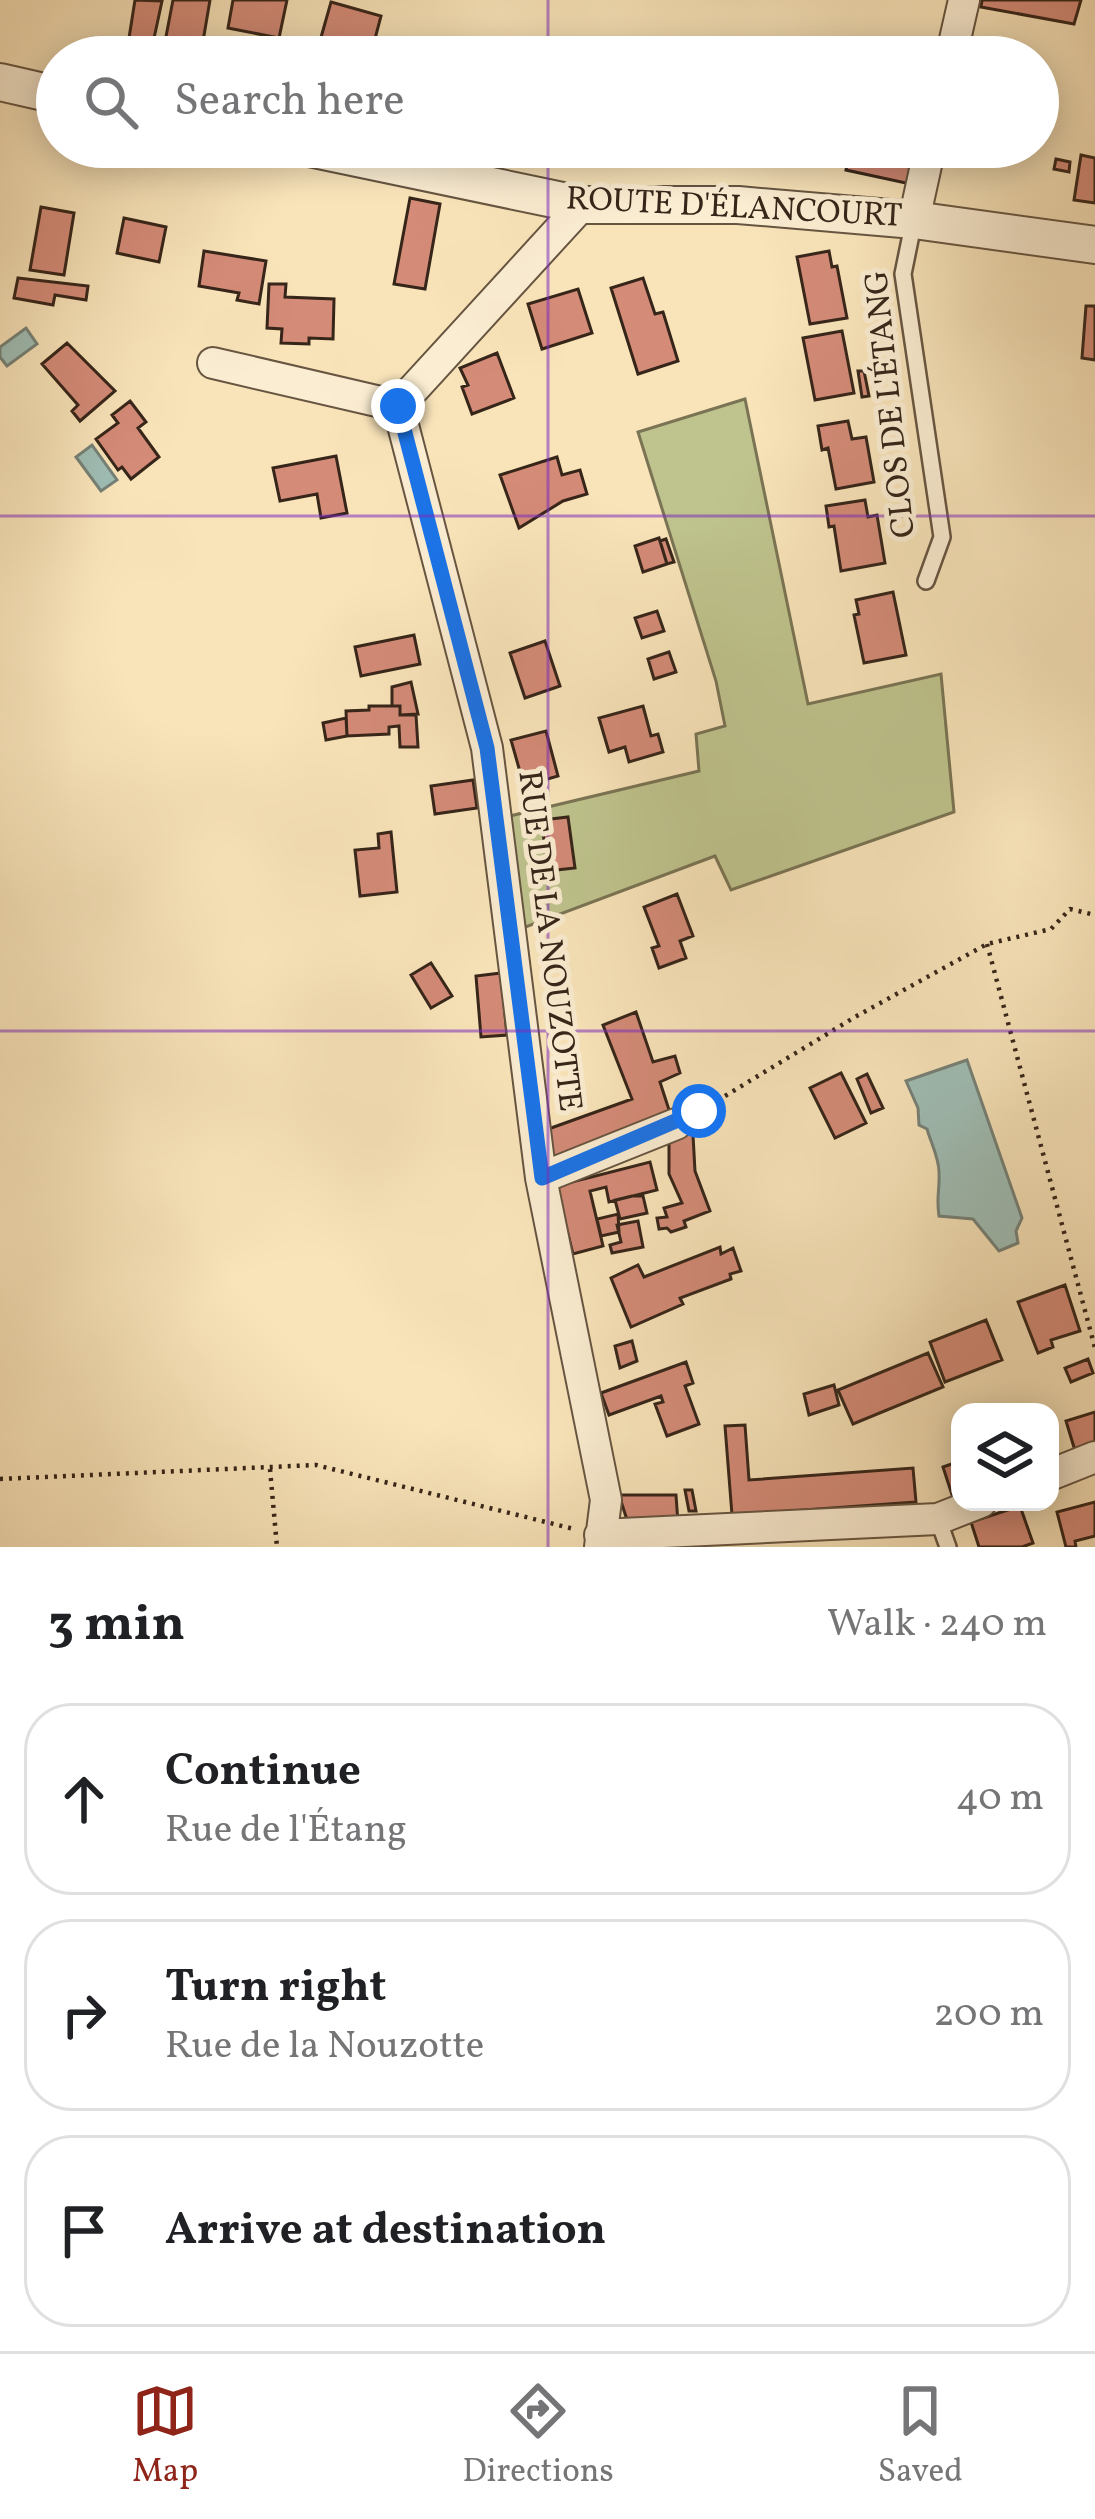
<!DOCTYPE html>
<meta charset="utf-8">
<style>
:root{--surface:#fff;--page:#f2f2f2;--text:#202124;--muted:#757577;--line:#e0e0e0;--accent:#8f2418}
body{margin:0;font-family:Vollkorn,serif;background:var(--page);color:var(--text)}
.controls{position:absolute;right:36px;bottom:36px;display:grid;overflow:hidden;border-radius:24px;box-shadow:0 6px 30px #0003}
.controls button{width:108px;height:108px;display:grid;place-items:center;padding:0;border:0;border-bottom:3px solid var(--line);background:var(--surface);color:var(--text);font:60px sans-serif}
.stop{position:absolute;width:36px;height:36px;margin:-27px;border:9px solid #1a73e8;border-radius:50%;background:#fff}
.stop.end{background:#1a73e8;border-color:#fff;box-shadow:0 3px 12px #0008}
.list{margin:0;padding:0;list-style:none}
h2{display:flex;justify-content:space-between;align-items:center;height:156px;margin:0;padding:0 48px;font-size:51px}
h2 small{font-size:39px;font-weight:400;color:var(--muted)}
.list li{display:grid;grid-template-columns:78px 1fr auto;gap:36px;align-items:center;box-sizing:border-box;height:192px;margin:0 24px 24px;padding:0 24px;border:3px solid var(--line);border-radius:48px}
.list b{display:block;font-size:45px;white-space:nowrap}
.list p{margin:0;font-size:39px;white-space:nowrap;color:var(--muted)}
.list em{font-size:39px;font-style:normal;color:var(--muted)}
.icon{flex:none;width:66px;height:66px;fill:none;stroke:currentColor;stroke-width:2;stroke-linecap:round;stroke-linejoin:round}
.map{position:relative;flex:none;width:1095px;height:1547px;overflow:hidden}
.search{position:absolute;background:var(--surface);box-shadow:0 6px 30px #0003;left:36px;right:36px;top:36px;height:132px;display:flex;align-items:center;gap:30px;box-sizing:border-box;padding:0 42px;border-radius:66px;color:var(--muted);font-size:45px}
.sheet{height:804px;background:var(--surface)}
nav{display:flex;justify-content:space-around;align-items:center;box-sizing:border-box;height:168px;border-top:3px solid var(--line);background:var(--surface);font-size:33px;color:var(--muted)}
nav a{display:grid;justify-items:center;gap:6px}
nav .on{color:var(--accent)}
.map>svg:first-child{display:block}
.green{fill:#bfc48e;stroke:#7a7454;stroke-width:3}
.water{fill:#9fbeb6;stroke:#758177;stroke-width:3}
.building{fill:#d48b78;stroke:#362519;stroke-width:3}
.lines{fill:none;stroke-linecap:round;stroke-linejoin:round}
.service-casing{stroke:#675541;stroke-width:20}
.minor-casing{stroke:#675541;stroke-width:34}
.tertiary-casing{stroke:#675541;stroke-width:40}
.path{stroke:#362519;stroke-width:4.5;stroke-dasharray:3 6;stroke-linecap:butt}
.service{stroke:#fbedd2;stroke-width:15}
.minor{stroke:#fbedd2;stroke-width:30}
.tertiary{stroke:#fbedd2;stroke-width:36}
.route{stroke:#1a73e8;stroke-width:15}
.grid{fill:none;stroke:#7b2cbf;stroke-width:3;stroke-opacity:0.55}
.labels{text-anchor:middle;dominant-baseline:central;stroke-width:10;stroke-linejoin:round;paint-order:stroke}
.street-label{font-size:33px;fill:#362519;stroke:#fbedd2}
</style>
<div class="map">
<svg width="1095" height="1547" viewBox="0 0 1095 1547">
<rect width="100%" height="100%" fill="#f9e4ba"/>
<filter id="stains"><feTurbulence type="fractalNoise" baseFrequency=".00167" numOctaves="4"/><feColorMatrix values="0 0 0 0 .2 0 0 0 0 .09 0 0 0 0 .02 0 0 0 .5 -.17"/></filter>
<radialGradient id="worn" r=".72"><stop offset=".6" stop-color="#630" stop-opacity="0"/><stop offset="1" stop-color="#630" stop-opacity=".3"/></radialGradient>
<path class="green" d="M745 399 808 704 941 674 954 812 731 890 715 856 523 928 510 816 699 771 696 734 725 726 716 681 638 432Z"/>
<path class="water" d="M26 328 37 344 7 366 0 357V347Z
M92 445 117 480 101 491 76 457Z
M967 1060 1022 1218 1016 1231 1018 1243 999 1251 973 1219 939 1216C936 1197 940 1189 939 1172 939 1158 931 1143 927 1129L919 1125 918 1108 906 1081Z"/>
<path class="building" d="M135 0 162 1 150 57H126Z
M173 0H210L201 53 164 47Z
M233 0H287L279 38 228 28Z
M982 0H1081L1074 24 981 7Z
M331 2 381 16 371 54 349 48 346 57 316 55Z
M980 41 989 43 987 55 990 57H977Z
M851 147H923L915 185 846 170Z
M1081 155 1095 158V203L1074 200Z
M1056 159 1070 162 1069 172 1054 169Z
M410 198 440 204 425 289 394 284Z
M41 207 74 213 64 275 30 270Z
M124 218 166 227 159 262 117 253Z
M204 251 266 261 259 304 237 300 239 293 199 286Z
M829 251 832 267 837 266 847 318 810 324 797 257Z
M18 278 88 286 86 300 55 295 53 305 14 298Z
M643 278 655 314 663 312 678 361 638 374 611 288Z
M269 284H286L285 297 334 299 333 339 309 338V344L281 343 282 329 267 328Z
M578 289 592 333 542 349 528 304Z
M1086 306H1095V360L1082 358Z
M842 331 854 393 815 400 803 338Z
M67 343 115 391 80 421 72 411 78 405 42 364Z
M497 353 514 398 472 414 462 387 468 385 460 368Z
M858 371H864L869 396 862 397Z
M130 401 146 422 138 428 159 457 131 479 122 467 118 470 96 439 118 423 112 415Z
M848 421 852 439 866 437 874 482 836 489 828 448 822 450 818 426Z
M336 456 347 513 321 518 317 494 280 501 273 468Z
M557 457 562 475 580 470 587 494 563 501 519 528 500 475Z
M865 500 868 517 877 515 885 563 841 571 834 526 829 527 826 506Z
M659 538 667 564 643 572 635 546Z
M666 539 674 562 667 564 660 541Z
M893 592 906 655 864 663 854 615 859 614 856 600Z
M657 611 664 631 642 638 635 618Z
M414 635 420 664 361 676 355 647Z
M545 641 560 686 525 698 510 653Z
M669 652 676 672 654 679 648 659Z
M411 682 418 714 400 715V706H392V687Z
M369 706H400V715H416L418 747H400L399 726 389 727V734L347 736 346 711 369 710Z
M643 706 651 736 658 734 663 752 629 762 625 747 609 752 599 718Z
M346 718 347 736 326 740 323 723Z
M546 731 558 776 524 786 511 740Z
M473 780 477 808 435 814 431 786Z
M568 817 575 868 547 871 542 820Z
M391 832 397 892 360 896 355 850 379 848 378 834Z
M677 894 693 936 680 941 686 958 659 968 652 948 659 946 644 907Z
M431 963 452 996 431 1008 411 975Z
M501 973 507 1035 481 1037 476 976Z
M636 1012 653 1062 675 1056 680 1073 660 1082 671 1116 550 1158 540 1132 632 1099 603 1025Z
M841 1073 866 1123 835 1138 810 1088Z
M867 1074 883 1108 871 1113 857 1079Z
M692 1117 695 1171 710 1211 684 1221 686 1227 671 1232 667 1228 659 1229 657 1218 667 1217 664 1208 682 1203 669 1174V1128Z
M650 1162 657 1190 609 1202 606 1187 590 1191 603 1246 573 1254 556 1186Z
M632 1196H643L647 1213 620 1219 615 1200Z
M618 1214 619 1232 601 1236 597 1219Z
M638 1221 643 1247 612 1253 610 1245 621 1242 617 1225Z
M720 1247 721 1254 733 1248 741 1271 730 1274 731 1279 680 1298 683 1304 631 1327 611 1278 638 1265 644 1277Z
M1065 1285 1080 1331 1051 1340 1053 1347 1038 1353 1018 1302Z
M986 1320 1002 1360 945 1382 930 1342Z
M632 1341 637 1361 620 1368 615 1346Z
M928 1353 943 1387 853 1424 838 1390Z
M1088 1359 1093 1373 1071 1382 1065 1368Z
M686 1362 693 1383 685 1386 699 1424 667 1436 655 1404 663 1402 661 1396 609 1415 601 1393Z
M834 1385 839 1405 809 1415 804 1394Z
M1095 1412V1448L1076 1454 1066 1421Z
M745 1425 749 1480 913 1468 916 1502 732 1515 725 1426Z
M960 1461V1496L953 1498 943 1467Z
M685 1490H692L696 1511H689Z
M619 1495H676L678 1523H628Z
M1095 1502V1536L1075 1541 1076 1547H1066L1057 1512Z
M1020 1506 1033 1543 1022 1547H979L971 1522Z"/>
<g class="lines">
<defs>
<path id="service" d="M914 220 903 274 942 537 926 581
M938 1519 948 1547"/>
<path id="minor" d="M951 57 964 0
M582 205 398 406 487 748 541 1178 606 1500 600 1547
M914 220 930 147
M213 363 398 406
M541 1178 676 1124
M1050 1475 1095 1457
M600 1535 938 1519 981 1502"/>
<path id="tertiary" d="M0 82 57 95
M304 147 582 205H738L914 220 1095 245"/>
</defs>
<use href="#service" class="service-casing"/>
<use href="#minor" class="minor-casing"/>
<use href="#tertiary" class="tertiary-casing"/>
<path class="path" d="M987 944 1095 1348
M702 1110 855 1017 987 944 1051 929 1070 909 1095 915
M270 1469 277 1547
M0 1479 316 1465 574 1529"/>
<use href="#service" class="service"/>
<use href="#minor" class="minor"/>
<use href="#tertiary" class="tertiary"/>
</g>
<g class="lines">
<path class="route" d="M398 406 487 748 542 1178 699 1111"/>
</g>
<path class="grid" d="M548 0V57M548 147V1547M0 516H1095M0 1031H1095"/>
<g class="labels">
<g class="street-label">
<text transform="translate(734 209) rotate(3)">ROUTE D'ÉLANCOURT</text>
<text transform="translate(892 404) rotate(-96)">CLOS DE L'ÉTANG</text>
<text transform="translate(548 941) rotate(83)">RUE DE LA NOUZOTTE</text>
</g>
</g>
<rect width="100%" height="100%" filter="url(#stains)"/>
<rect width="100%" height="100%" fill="url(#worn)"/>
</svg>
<div class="controls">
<button><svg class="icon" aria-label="layers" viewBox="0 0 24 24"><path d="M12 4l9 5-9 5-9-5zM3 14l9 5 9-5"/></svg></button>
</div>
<div class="stop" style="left:699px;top:1111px"></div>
<div class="stop end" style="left:398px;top:406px"></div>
<div class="search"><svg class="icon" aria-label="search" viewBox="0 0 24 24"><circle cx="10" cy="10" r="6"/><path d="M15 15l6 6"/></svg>Search here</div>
</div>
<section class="sheet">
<h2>3 min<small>Walk · 240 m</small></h2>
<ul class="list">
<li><svg class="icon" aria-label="ahead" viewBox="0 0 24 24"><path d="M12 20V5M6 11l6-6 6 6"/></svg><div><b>Continue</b><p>Rue de l'Étang</p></div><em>40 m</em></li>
<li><svg class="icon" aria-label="right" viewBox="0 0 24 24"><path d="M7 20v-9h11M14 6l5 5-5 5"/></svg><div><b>Turn right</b><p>Rue de la Nouzotte</p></div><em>200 m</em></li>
<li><svg class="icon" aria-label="arrive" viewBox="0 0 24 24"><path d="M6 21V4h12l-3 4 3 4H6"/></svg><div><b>Arrive at destination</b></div></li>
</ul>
</section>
<nav>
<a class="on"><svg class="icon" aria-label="map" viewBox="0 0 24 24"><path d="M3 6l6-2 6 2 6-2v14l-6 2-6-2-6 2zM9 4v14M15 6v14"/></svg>Map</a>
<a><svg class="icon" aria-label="directions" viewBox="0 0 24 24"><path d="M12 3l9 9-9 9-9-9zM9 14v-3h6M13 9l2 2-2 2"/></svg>Directions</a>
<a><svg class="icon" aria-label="saved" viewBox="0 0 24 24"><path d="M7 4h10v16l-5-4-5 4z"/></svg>Saved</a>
</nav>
